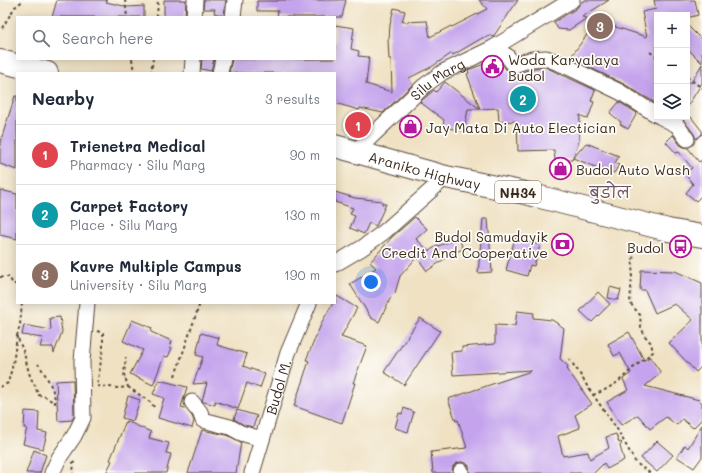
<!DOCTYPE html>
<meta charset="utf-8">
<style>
:root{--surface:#fff;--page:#f2f2f3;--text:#1f2937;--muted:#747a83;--line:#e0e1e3;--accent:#b5179e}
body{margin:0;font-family:Mali,"Playpen Sans Deva",sans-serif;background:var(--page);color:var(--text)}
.controls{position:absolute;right:12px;top:12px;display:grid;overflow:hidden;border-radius:0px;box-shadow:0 2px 10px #0003}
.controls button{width:36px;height:36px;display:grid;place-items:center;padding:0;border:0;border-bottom:1px solid var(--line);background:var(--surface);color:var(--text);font:20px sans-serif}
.you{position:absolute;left:371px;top:282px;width:14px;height:14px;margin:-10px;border:3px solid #fff;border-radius:50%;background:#1a73e8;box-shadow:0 0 0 6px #1a73e833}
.badge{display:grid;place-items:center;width:26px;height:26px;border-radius:50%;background:var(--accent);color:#fff;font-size:13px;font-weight:700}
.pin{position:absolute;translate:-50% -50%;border:2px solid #fff;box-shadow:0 1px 4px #0006}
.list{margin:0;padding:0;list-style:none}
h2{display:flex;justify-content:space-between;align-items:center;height:52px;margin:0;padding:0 16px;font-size:17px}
h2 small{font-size:13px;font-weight:400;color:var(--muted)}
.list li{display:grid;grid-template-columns:26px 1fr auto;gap:12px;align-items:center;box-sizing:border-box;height:60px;padding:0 16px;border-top:1px solid var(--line)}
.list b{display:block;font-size:15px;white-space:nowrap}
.list p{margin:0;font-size:13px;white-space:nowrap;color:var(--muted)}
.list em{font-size:13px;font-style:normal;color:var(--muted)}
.icon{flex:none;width:22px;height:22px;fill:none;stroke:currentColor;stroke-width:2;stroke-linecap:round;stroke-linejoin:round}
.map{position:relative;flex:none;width:702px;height:473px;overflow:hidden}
.search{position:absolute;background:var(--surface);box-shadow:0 2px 10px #0003;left:16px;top:16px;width:320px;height:44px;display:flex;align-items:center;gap:10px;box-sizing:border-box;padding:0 14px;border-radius:0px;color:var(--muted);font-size:15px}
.panel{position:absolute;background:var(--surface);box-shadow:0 2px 10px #0003;left:16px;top:72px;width:320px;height:232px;border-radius:0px}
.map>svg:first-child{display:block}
.building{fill:#c5a4ed}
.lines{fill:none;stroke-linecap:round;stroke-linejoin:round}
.minor-casing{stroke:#564537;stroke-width:17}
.highway-casing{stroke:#564537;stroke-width:24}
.path{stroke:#564537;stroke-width:2;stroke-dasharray:3 3;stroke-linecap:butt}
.minor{stroke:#fff;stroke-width:15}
.highway{stroke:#fff;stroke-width:22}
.labels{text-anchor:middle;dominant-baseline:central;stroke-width:3.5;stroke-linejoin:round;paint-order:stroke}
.shield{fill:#fdfcf7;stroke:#75695f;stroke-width:1}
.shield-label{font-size:13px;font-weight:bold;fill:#3b2a1e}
.poi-label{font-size:14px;fill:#3b2a1e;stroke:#fdfcf7;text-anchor:start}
.street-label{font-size:14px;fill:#3b2a1e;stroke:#fdfcf7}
.neighbourhood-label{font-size:15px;fill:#6b5566;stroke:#fdfcf7}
</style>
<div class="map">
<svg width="702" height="473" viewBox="0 0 702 473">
<rect width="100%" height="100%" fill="#fdfcf7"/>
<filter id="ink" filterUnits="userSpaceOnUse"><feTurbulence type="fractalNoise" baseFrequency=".025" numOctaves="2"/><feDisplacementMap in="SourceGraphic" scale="8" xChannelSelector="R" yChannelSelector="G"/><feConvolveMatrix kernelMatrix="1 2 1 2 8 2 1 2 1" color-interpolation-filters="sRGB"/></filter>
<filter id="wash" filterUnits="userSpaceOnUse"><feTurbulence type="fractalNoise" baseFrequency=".012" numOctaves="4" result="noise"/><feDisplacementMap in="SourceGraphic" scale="16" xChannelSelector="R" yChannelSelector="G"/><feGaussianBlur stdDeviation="0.9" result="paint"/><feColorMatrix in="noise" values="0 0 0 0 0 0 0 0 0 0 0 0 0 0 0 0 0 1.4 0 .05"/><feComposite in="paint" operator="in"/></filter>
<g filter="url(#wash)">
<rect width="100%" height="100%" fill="#efe1c2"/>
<g id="blocks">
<path class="building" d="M57 0H107L106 2 128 7 144 6V17H52Z
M164 0H186L185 17H164Z
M204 0H226L224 16 214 13 215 9H203Z
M278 0H346L342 17H277L278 11H257V1H278Z
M479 0H518L493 37 491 35 485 38 484 37 453 55 452 53 433 66 409 78 412 85 383 113 360 108 359 110 335 103V73H229L232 59H335V25L354 28 351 49 359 51 358 56 369 57 366 84 392 92 391 59H389L388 39H389L390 25 394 8 405 11 402 22 427 21 430 37 451 26 452 27 487 9Z
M585 0H609L582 17 587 18 569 30 558 29 554 22 577 8 580 3Z
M654 0H695L698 15 687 18V15H657V14V104L624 84 570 58 597 21 647 37 642 12 656 9Z
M687 25 702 40V63L687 48Z
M202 59H214L211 71 201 69Z
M495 60 501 63 509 73 517 74 534 68 545 67 595 90 591 101 594 102 588 119 580 115 579 141 572 160H555L554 150 518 151 517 121 499 122 498 108 480 109 467 74 469 73 468 70Z
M702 64V83L687 107V80L691 83Z
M445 82 480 109H468L464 131 443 127 444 120 420 102 434 90 436 92Z
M15 96H17V170L0 164V143Z
M619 102 637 113 628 129 620 124 621 122 610 113Z
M681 117H691L702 131V134L696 139 694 134Z
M673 135 680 145 684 147 688 148 699 162 702 160V195L696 201 686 193 693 184 684 173 692 168 679 152 676 153 666 142Z
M586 143 619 156 615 163 619 165 614 173 604 168 603 170 573 158Z
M0 190 17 194V239L0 235Z
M335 192 355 198 382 201V204H386L376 226 369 223 364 234 350 228 355 216 350 214 353 208 335 202Z
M415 217 427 229 416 239 429 251 438 245V246L459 238 463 249 453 253 427 271 417 257 400 276 395 293 391 297 379 322 371 318 350 284 376 268 370 262 372 260 392 237Z
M483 219H488L492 272 478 273Z
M515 238 540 245 534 266 530 265 527 276 506 270Z
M641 270 675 271 702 283V366L696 372 669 343 693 320 675 304 655 313 645 290H640Z
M610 287 621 290 618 300 608 298Z
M598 292 610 304 592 322 580 311Z
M337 296 357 308 341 337 367 346 353 383H355L342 423 294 406 309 361 306 360 323 320 333 303H335Z
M517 311 534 313 533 318 552 320 564 328 560 359 568 366 567 369 592 404 575 415 580 428 558 436 563 456 588 452 590 459 609 448 606 437 616 434 619 443 621 442 622 443 620 446 624 460 607 469 604 463 594 473H470L469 466 466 463 461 462 457 463 453 466 452 473H433L431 452 467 448 458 420 456 421 448 399 531 371V370L453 375 451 352 462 351V347L495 344V325L515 326Z
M60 317 62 332 54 353 53 347H40L43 338 22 335 24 325 51 330 50 318Z
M420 318 440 331 404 385 384 372Z
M132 320 152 328 151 332 172 341 170 347 172 348 168 357 164 356 153 385 130 374 143 350 123 341Z
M629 332 644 360 650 357 661 373 645 386 699 400 702 403V419L693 428 682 419 677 425 666 417 650 429 638 415 621 425 607 402 628 390 623 379 631 373 620 353 614 356 608 344Z
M201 333 219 338 217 345 247 354 243 366 265 374 260 388 247 383 238 409 215 401V405L204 402 202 401 207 383 193 384 203 357 196 355Z
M73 380 74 416 72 420 58 421 56 381Z
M159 380 187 387 181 407 185 408 192 416 194 421 192 428 158 418 164 398 153 394Z
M128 396 140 400 133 421 122 418Z
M404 408 414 412 408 432 395 428 399 413 402 414Z
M237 410 257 416 253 427 244 425 234 419Z
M25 411 39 412 38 431 47 433 43 449 23 444 27 428H24Z
M126 421 151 432 149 438 169 443 166 453 171 454 166 473H106L112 461 110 460Z
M702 425V457L694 468 677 457 685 445 688 448Z
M202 430 227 435 241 442 236 473H188Z
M657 441 673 455 657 472 641 458Z
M34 450 46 455 40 473H26Z"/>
</g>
</g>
<g filter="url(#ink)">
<use href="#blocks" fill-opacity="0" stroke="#564537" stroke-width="1"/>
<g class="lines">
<defs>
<g id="minor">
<path d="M194 17 195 0"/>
<path d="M233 17 235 0"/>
<path d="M493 48 507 56 514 65 532 59 546 58 566 66 620 92 657 115"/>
<path d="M192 73 193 59"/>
<path d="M220 73 223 59"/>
<path d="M661 117 677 125 687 139"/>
<path id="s1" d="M356 151 424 86 443 72 493 48 572 0"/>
<path d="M335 264 362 248 384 232 446 177"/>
<path d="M192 402 200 412 203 420 230 427 241 433 262 439"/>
<path d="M461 471V473"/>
<path d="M52 473 59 458 74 436 83 418 82 361 87 303"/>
<path id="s2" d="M252 473 288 353 309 303"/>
</g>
<g id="highway">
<path d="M0 61 47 73"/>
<path id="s3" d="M335 146 446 177 525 193 668 230 702 236"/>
</g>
</defs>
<use href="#minor" class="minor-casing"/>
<use href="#highway" class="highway-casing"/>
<path class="path" d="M125 0 127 17
M157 17 158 0
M2 28 15 7 24 0
M650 52 657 57
M132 59 134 73
M151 73 153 59
M687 77 702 88
M0 277H9L13 284H17
M97 331 103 333V348L97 386 119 388 128 387 124 374 126 357
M17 336 20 325 22 303
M569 359 578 371 589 389 617 429 636 463 650 473
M175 376 200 303
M0 387 8 383 13 364 17 336 24 353 29 373 33 383 35 385 38 395 44 396 55 403C56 392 45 373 38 364
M128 387 150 402 156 409
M593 395 603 391 618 382 633 368 653 352 651 343 645 336 641 327 640 315 630 303 634 248
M72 462 74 463 73 473"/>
<use href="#minor" class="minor"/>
<use href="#highway" class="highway"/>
</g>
</g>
<defs>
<symbol id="civic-ring" viewBox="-11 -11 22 22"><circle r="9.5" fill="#fdfcf7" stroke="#b5179e" stroke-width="1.5"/><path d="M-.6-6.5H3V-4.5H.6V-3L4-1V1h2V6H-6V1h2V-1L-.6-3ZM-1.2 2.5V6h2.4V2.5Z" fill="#b5179e"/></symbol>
<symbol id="shop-ring" viewBox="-11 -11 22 22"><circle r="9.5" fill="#fdfcf7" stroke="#b5179e" stroke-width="1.5"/><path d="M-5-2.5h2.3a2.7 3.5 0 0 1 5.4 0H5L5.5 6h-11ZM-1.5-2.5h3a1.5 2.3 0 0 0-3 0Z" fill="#b5179e"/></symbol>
<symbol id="bank-ring" viewBox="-11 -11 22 22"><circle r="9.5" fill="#fdfcf7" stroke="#b5179e" stroke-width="1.5"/><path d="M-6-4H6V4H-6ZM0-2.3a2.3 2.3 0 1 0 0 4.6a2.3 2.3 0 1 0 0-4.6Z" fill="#b5179e"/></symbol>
<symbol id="bus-ring" viewBox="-11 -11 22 22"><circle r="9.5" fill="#fdfcf7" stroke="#b5179e" stroke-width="1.5"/><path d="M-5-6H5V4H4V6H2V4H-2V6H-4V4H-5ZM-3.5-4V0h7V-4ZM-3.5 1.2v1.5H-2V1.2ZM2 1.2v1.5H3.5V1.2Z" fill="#b5179e"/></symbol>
</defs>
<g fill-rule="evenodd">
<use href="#civic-ring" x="480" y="54" width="25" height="25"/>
<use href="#shop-ring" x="398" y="114" width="25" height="25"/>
<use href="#shop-ring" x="548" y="156" width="25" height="25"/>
<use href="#bank-ring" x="550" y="232" width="25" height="25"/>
<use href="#bus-ring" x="668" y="234" width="25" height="25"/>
</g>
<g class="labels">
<rect class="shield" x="495" y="181" width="46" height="22" rx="3"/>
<g class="shield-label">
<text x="518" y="192">NH34</text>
</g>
<g class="poi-label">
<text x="508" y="59">Woda Karyalaya<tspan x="508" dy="16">Budol</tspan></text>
<text x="426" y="127">Jay Mata Di Auto Electician</text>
<text x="576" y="169">Budol Auto Wash</text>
<text x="548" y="236" text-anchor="end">Budol Samudayik<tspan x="548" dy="16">Credit And Cooperative</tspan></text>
<text x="664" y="247" text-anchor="end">Budol</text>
</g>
<g class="street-label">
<text stroke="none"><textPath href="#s1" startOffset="109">Silu Marg</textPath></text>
<text stroke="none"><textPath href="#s3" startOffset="93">Araniko Highway</textPath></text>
<text stroke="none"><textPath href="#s2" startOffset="90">Budol M.</textPath></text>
</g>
<g class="neighbourhood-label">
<text x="610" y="192">बुडोल</text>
</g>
</g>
</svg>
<div class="controls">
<button>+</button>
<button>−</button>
<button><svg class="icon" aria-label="layers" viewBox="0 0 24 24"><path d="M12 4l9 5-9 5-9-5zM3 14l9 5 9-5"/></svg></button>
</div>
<div class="you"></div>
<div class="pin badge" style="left:358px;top:125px;background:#e0444e">1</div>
<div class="pin badge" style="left:523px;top:99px;background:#0f9aa8">2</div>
<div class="pin badge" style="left:600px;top:26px;background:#8d6e63">3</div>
<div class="search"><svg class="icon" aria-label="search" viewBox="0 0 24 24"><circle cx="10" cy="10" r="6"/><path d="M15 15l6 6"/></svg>Search here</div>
<section class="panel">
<h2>Nearby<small>3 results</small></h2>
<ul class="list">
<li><span class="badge" style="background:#e0444e">1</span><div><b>Trienetra Medical</b><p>Pharmacy · Silu Marg</p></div><em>90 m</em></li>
<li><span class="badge" style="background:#0f9aa8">2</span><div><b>Carpet Factory</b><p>Place · Silu Marg</p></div><em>130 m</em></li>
<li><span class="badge" style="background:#8d6e63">3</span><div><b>Kavre Multiple Campus</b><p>University · Silu Marg</p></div><em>190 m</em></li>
</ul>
</section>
</div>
